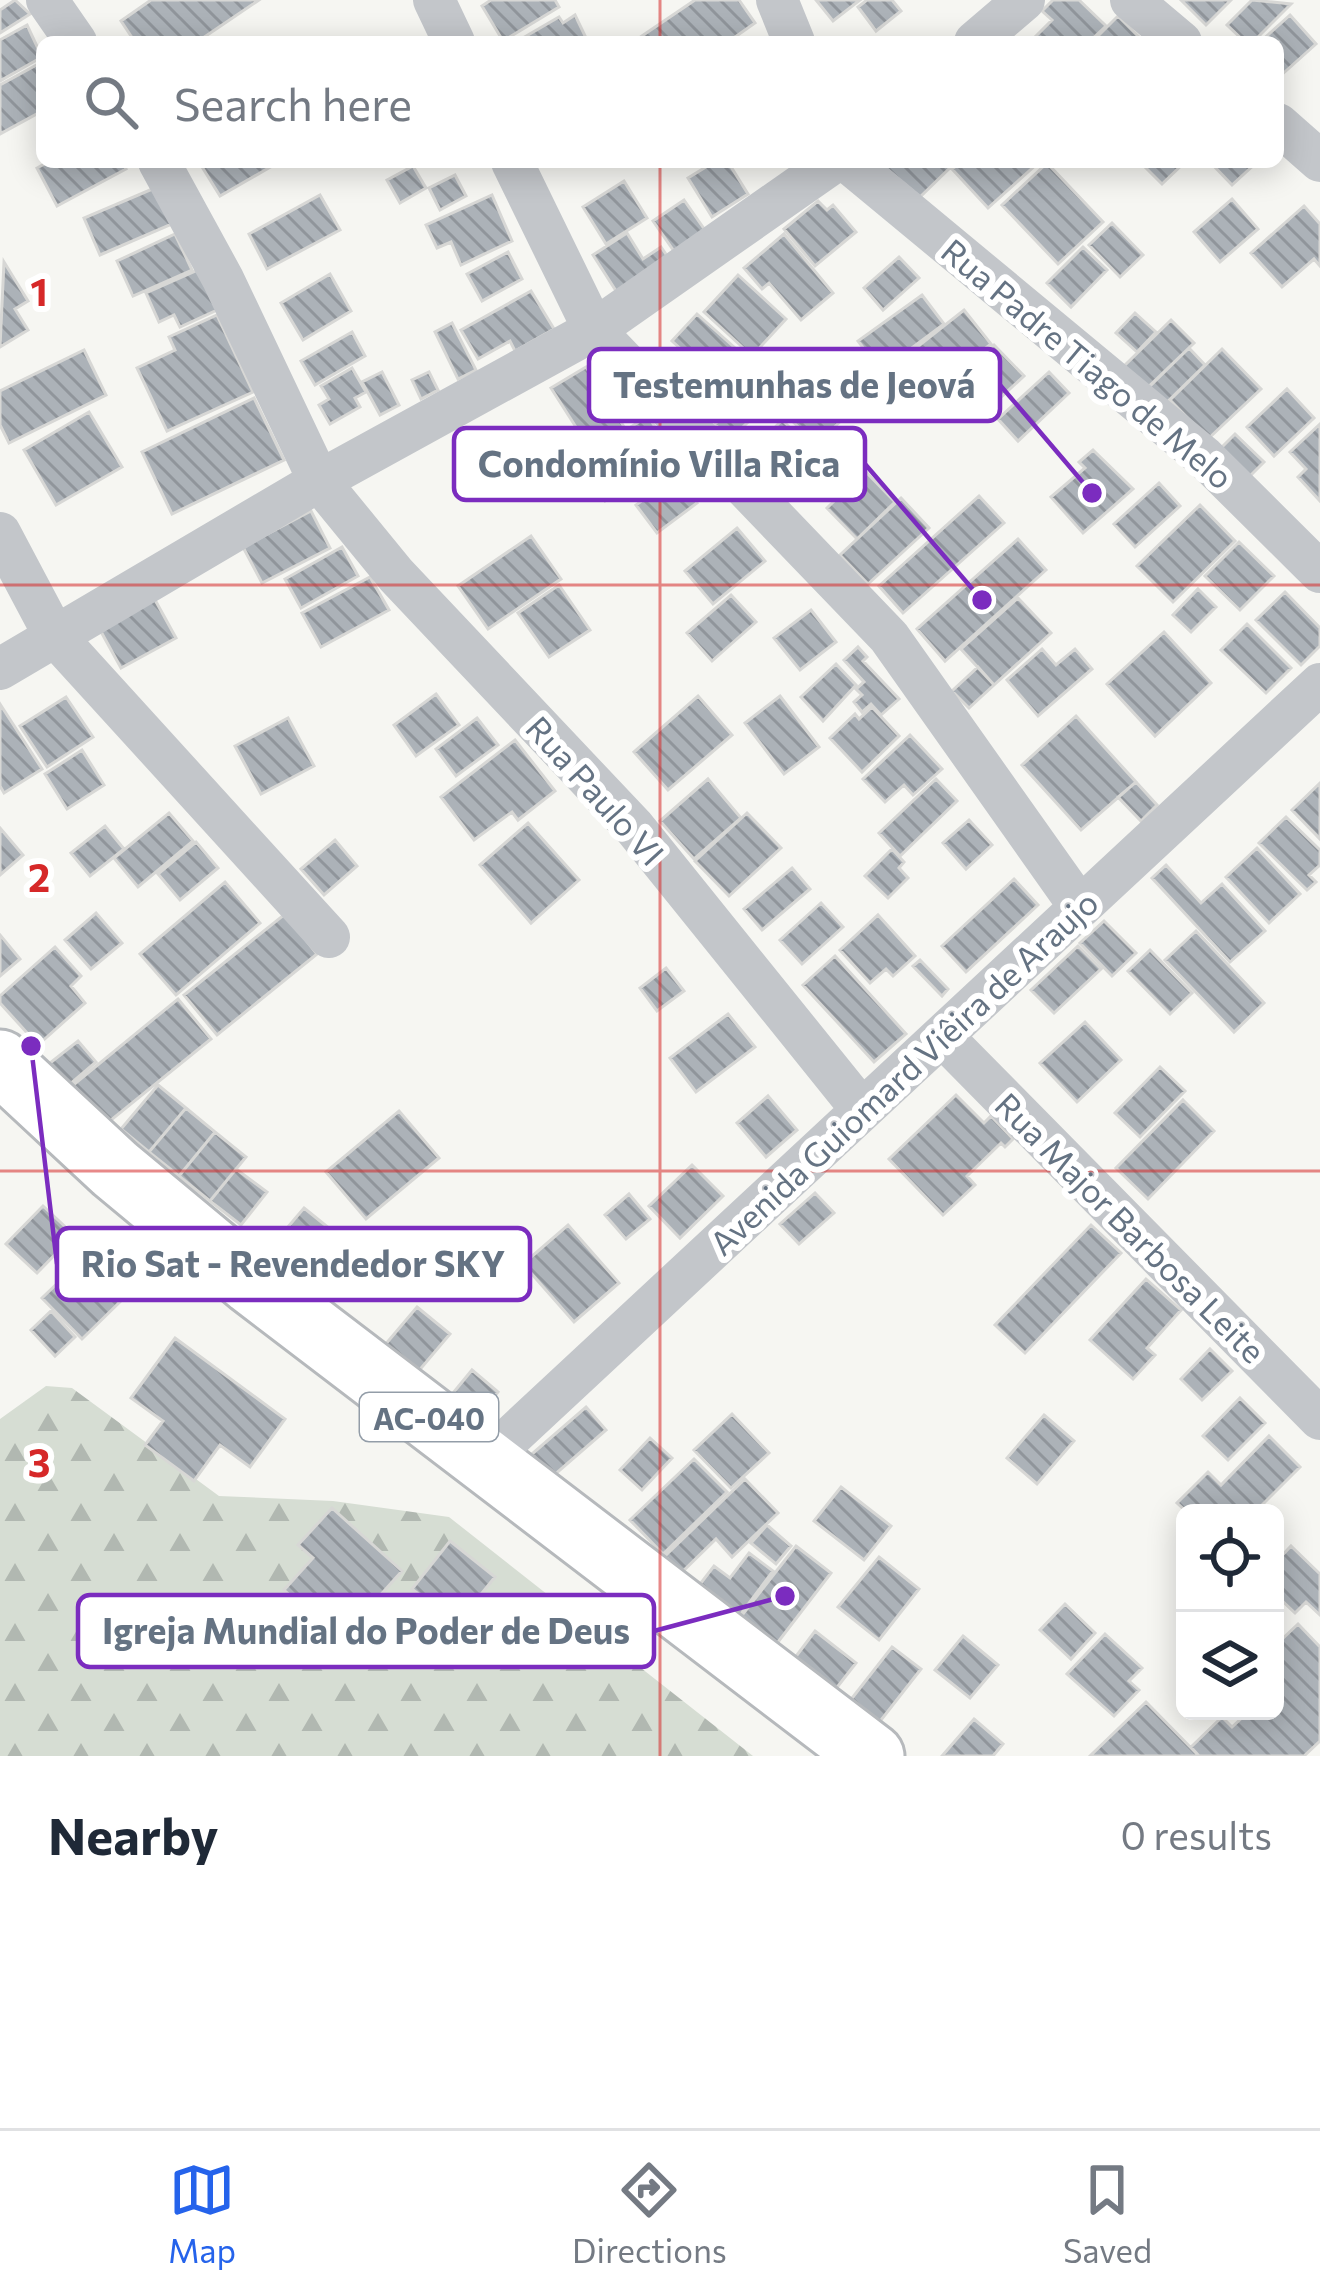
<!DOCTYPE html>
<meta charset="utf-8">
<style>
:root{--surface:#fff;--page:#f2f2f3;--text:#1f2937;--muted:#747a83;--line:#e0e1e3;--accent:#2563eb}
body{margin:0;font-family:Commissioner,sans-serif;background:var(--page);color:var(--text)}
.controls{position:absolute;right:36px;bottom:36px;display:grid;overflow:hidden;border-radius:18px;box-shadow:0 6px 30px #0003}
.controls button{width:108px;height:108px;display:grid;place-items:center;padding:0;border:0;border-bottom:3px solid var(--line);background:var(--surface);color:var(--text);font:60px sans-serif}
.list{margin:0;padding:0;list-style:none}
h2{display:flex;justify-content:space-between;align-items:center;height:156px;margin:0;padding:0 48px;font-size:51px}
h2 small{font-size:39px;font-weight:400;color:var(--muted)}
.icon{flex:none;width:66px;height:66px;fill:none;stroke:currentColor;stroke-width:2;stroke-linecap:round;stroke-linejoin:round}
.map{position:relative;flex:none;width:1320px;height:1756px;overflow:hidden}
.search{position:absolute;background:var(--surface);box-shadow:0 6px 30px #0003;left:36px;right:36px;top:36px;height:132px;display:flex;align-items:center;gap:30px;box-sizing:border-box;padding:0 42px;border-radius:18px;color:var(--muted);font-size:45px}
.sheet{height:372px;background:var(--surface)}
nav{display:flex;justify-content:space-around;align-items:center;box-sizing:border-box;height:168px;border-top:3px solid var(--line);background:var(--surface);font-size:33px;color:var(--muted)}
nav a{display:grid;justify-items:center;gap:6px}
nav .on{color:var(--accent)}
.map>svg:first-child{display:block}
.forest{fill:url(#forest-firs)}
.building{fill:url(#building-back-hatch);stroke:#d7d7d5;stroke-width:3}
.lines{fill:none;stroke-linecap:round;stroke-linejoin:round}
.highway-casing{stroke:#b6b9bc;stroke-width:69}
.minor{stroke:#c3c6ca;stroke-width:42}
.highway{stroke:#fff;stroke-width:63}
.grid{fill:none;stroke:#d62828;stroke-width:3;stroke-opacity:0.55}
.labels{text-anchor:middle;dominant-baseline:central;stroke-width:12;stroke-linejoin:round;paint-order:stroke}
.shield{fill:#fff;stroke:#939da8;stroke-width:3}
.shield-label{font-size:30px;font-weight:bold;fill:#657383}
.street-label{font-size:33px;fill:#657383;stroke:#fff}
.grid-label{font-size:39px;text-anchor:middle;font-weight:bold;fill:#d62828;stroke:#fff;stroke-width:12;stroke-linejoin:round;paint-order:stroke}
.leader{fill:none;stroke:#7b2cbf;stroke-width:4.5}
.callout-dot{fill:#7b2cbf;stroke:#fff;stroke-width:4.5}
.callout{fill:#fff;stroke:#7b2cbf;stroke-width:4.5}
.callout-label{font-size:36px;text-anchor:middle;font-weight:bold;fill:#657383}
</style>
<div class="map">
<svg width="1320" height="1756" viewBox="0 0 1320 1756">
<defs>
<pattern id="forest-firs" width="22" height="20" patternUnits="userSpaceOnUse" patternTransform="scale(3)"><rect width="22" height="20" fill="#d6ddd3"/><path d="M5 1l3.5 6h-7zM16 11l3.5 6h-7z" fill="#b1b8b1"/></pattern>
<pattern id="building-back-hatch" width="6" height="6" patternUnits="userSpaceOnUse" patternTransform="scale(3)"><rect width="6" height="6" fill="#acb2b8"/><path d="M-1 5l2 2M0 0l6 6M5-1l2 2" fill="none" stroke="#90959b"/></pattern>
</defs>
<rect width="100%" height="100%" fill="#f6f6f2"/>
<path class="forest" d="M46 1386 72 1388 219 1496 333 1501 449 1517 753 1756H0V1419Z"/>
<path class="building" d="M15 0 30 14 0 33V10Z
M151 0H259L197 42H135L121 21Z
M491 0H555L559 7 503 41 482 6Z
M695 0H739L755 23 728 42H633Z
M816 0H860L833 21Z
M867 0H892L901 11 876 31 858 7Z
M1053 0H1079L1106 26 1089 42H1030L1052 20 1042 11Z
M1181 0H1231L1206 25Z
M1252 0 1291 4 1253 42H1245L1227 25Z
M575 15 588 42H516L559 17 563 23Z
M1290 15 1316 44 1278 78V42H1260Z
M1118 16 1144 42H1105L1098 36Z
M27 25 42 57 0 81V40Z
M42 62V111L0 134V85Z
M48 162H122L126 169 57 206 37 168Z
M199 162H279L220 196Z
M714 162H728L748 194 712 217 688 178Z
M878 162H956L920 197Z
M961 162H1039L988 208 952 169Z
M1140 162H1185L1162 184Z
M1210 162H1257L1232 185Z
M1047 163 1103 222 1058 264 1002 205Z
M413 166 426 188 400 203 387 180Z
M455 175 466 196 440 210 429 188Z
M624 181 647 218 606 244 583 207Z
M157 187 172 224 100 255 84 218Z
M320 195 340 230 267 269 249 234Z
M492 195 512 241 461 265 451 242 437 248 426 225Z
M1232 199 1258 229 1220 262 1194 232Z
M684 200 707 233 676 254 653 221Z
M818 201 827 210 833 205 856 232 815 266 784 229Z
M1304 206 1320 224V266L1314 259 1282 287 1251 253Z
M1112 223 1143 255 1120 277 1089 245Z
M627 233 643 259 661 247 670 260 618 294 593 255Z
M175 234 192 270 133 296 117 261Z
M784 234 833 293 801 320 769 283 762 289 744 268Z
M1083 247 1107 270 1071 307 1047 283Z
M508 252 522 279 482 301 467 274Z
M899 257 919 278 883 310 864 288Z
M4 262 28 301 15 309 28 330 0 347Z
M198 270 217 310 180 327 174 315 159 322 146 293Z
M330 274 351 311 303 340 281 303Z
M738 275 786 319 752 356 704 312Z
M531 291 554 329 515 351 510 341 478 359 461 330Z
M922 295 944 324 881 371 858 341Z
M964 310 991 344 934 388 907 355Z
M1135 313 1156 332 1137 352 1116 333Z
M697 314 753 364 727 391 672 341Z
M217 315 253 392 167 431 137 368 175 350 169 337Z
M1171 320 1194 343 1144 391 1121 369Z
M452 323 476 370 458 379 435 332Z
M352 332 365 356 315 385 301 361Z
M994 345 1024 376 975 421 945 390Z
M1189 348 1205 365 1161 408 1145 391Z
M1222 349 1261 389 1208 439 1170 400Z
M84 350 106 395 9 443 0 425V391Z
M586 367 626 430 648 416 675 458 605 501 577 457 590 449 551 388Z
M838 367 867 394 817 445 788 417Z
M352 368 366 392 355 398 360 407 330 424 319 405 329 399 321 386Z
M382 372 399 405 380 415 362 382Z
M429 372 438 390 421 399 412 380Z
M1049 372 1069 393 1018 441 998 419Z
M1287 389 1314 418 1274 456 1247 427Z
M750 391 765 406 729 440 715 424Z
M254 398 284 460 172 514 142 452Z
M89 412 122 467 56 505 24 450Z
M782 420 812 449 780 481 751 452Z
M1320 424V501L1298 477 1306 469 1290 452Z
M1235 434 1264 462 1249 477 1220 449Z
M1093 450 1133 489 1083 533 1051 497 1085 468 1079 462Z
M865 471 895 502 857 539 827 508Z
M677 475 697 503 657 533 636 505Z
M1159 483 1180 506 1135 547 1114 524Z
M979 496 1004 523 903 613 879 586Z
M901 498 929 528 868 584 840 555Z
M1200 505 1235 541 1173 602 1137 566Z
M311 511 330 548 262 583 243 547Z
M737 528 765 561 713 604 685 571Z
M531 536 561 579 488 629 458 586Z
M1018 539 1046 570 945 661 917 629Z
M1239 542 1274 576 1240 610 1205 576Z
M342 547 358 576 301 608 285 579Z
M370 577 389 610 321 647 302 613Z
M559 585 590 630 549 657 518 613Z
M1198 589 1216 607 1191 632 1173 615Z
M1285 592 1320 628V646L1301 665 1256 620Z
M731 595 756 622 712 661 687 633Z
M154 598 176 638 121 668 99 628Z
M1018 598 1051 633 994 685 961 649Z
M811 610 836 642 800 670 774 638Z
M1247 624 1291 668 1266 693 1221 650Z
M1164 632 1211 683 1155 736 1107 684Z
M858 647 867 657 863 661 899 699 881 715 871 704 862 712 854 702 862 695 856 689 864 682 844 660Z
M1042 649 1056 665 1075 649 1092 669 1038 716 1007 680Z
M836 664 856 685 823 721 801 697Z
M978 667 994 685 969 708 952 691Z
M436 694 459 725 416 756 394 725Z
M698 696 732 735 668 790 634 752Z
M780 696 819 747 784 774 745 723Z
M66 697 93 737 47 767 20 726Z
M0 704 42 769 4 793 0 786Z
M872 707 899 736 862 772 830 738 855 714 859 719Z
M1076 716 1136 782 1081 830 1022 765Z
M288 718 314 766 261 794 235 746Z
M477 718 498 745 456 776 436 749Z
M910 735 942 769 913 795 904 785 885 802 863 779Z
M515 740 555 791 518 820 512 812 474 840 441 797Z
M82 750 104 785 67 809 45 774Z
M708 779 741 818 694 859 660 821Z
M936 779 957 801 900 856 879 833Z
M1136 782 1157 805 1141 821 1118 797Z
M1320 783V839L1292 810Z
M169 813 193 841 138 887 114 858Z
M747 813 781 848 729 896 695 861Z
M1286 817 1320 850V865L1309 875 1316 882 1307 890 1259 843Z
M969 820 992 845 966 869 943 843Z
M528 823 579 880 531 923 480 865Z
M105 826 124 849 90 876 71 853Z
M0 828 23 855 0 875Z
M335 840 357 866 324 895 301 869Z
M196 842 218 868 180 900 158 874Z
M1257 848 1300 894 1269 923 1226 877Z
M892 849 904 862 899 868 908 878 888 898 865 876Z
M1166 865 1201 903 1222 884 1265 931 1230 962 1152 878Z
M792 868 810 889 762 930 744 909Z
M1014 879 1038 905 966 972 942 946Z
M225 882 260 923 176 995 140 954Z
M821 903 843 927 802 964 780 940Z
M96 913 122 943 91 969 65 940Z
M285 914 317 954 217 1035 184 995Z
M878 915 915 956 893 976 886 969 870 983 840 950Z
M1104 921 1136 953 1112 976 1080 943Z
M1196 931 1264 1003 1234 1032 1165 960Z
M0 935 20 959 0 976Z
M1078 946 1101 969 1054 1013 1031 990Z
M55 947 81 976 71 986 85 1003 38 1045 0 1003V996Z
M1150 950 1192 993 1170 1014 1128 971Z
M835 956 906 1034 874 1062 803 985Z
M920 960 948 989 942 996 913 966Z
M666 968 684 991 657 1011 640 988Z
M178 999 211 1039 105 1125 72 1086Z
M728 1014 755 1047 696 1092 670 1058Z
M1085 1022 1121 1060 1077 1102 1040 1063Z
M78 1041 96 1062 69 1085 50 1063Z
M1160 1067 1185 1091 1140 1137 1115 1113Z
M158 1085 186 1108 149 1152 121 1129Z
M956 1095 984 1123 991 1116 1013 1139 1005 1147 1001 1143 967 1176 975 1185 943 1215 889 1159Z
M768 1096 797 1130 766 1157 737 1123Z
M1183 1100 1214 1131 1148 1199 1116 1168Z
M186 1108 215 1132 179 1176 149 1152Z
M399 1111 439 1158 366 1219 326 1172Z
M215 1132 246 1157 210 1201 179 1176Z
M692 1165 723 1196 680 1238 649 1206Z
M236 1169 267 1192 241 1225 210 1201Z
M815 1193 834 1213 799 1244 780 1224Z
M629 1194 650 1219 626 1239 605 1215Z
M43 1206 74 1235 37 1273 6 1244Z
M304 1208 335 1233 300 1273 270 1248Z
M568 1225 619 1283 574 1322 523 1264Z
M1091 1225 1121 1253 1025 1353 995 1325Z
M88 1254 128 1294 82 1339 42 1298Z
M1146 1279 1181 1310 1147 1348 1155 1355 1133 1379 1090 1340Z
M417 1307 450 1334 417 1373 384 1346Z
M51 1311 75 1337 55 1356 31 1330Z
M175 1338 285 1419 250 1467 220 1445 194 1481 145 1445 163 1421 131 1398Z
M1210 1349 1232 1371 1202 1400 1181 1379Z
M472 1370 498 1392 479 1415 453 1393Z
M1240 1398 1265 1423 1228 1460 1203 1436Z
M586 1407 606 1430 552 1477 532 1454Z
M732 1414 769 1453 731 1488 694 1450Z
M1044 1415 1074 1441 1037 1484 1007 1458Z
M1269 1436 1300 1467 1254 1513H1188L1177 1503 1208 1472 1221 1485Z
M650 1438 672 1458 642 1490 620 1470Z
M694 1459 727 1492 663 1554 630 1520Z
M745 1479 778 1513 732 1557 716 1539 681 1573 665 1556Z
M841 1487 891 1526 864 1560 814 1521Z
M332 1508 402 1571 340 1640 284 1590 313 1558 298 1545Z
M767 1525 791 1546 776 1564 751 1543Z
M450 1541 495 1577 457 1624 412 1589Z
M796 1546 831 1573 775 1646 739 1619Z
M1291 1546 1320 1574V1615L1306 1602 1295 1613 1275 1594V1563Z
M749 1553 773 1571 738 1618 697 1588 714 1566 730 1578Z
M879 1557 919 1589 879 1640 838 1607Z
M1065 1604 1095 1633 1071 1659 1040 1630Z
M1298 1624 1320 1647V1741L1304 1756H1199L1191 1747 1222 1717 1232 1727 1246 1714 1243 1711H1275V1640L1278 1643Z
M815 1631 856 1663 835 1690 794 1659Z
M1105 1634 1142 1668 1129 1681 1139 1690 1114 1716 1067 1674Z
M963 1636 998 1665 970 1698 935 1670Z
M892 1647 921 1669 878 1724 849 1702Z
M1146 1702 1199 1756H1090Z
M974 1719 1003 1744 993 1756H942Z"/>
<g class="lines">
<defs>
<path id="highway" d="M0 1062 115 1169 251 1282 872 1756"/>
</defs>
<use href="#highway" class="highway-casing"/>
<path class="minor" d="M47 0 76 42
M434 0 454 42
M777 0 794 42
M1131 0 1181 42
M975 42 1024 0
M1278 124 1320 161
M159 162 223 279 319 481 396 575 634 827 862 1110
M512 162 594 330 889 637 1080 907
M848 162 1204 457 1320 572
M0 533 54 635 329 937
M0 669 319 481 594 330 834 162
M942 1036 1320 1419
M486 1460 1320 684"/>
<use href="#highway" class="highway"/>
</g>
<path class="grid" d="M660 0V42M660 162V1756M0 585H1320M0 1171H1320"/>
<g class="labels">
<rect class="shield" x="360" y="1393" width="138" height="48" rx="9"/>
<g class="shield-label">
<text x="429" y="1417">AC-040</text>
</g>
<g class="street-label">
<text transform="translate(1088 363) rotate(40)">Rua Padre Tiago de Melo</text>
<text transform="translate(596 790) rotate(48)">Rua Paulo VI</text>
<text transform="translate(903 1072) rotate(-43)">Avenida Guiomard Viêira de Araujo</text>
<text transform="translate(1131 1227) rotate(45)">Rua Major Barbosa Leite</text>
</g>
</g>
<g class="grid-label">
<text x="39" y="306">1</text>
<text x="39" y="892">2</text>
<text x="39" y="1477">3</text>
</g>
<path class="leader" d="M1092 493L1000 385M982 600L865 464M31 1046L57 1264M785 1596L654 1631"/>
<g class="callout-dot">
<circle cx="1092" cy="493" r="12"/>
<circle cx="982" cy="600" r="12"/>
<circle cx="31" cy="1046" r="12"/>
<circle cx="785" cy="1596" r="12"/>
</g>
<g class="callout">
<rect x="589" y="349" width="411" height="72" rx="12"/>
<rect x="454" y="428" width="411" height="72" rx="12"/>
<rect x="57" y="1228" width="473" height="72" rx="12"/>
<rect x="78" y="1595" width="576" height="72" rx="12"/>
</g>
<g class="callout-label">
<text x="794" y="398">Testemunhas de Jeová</text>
<text x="659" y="477">Condomínio Villa Rica</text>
<text x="293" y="1277">Rio Sat - Revendedor SKY</text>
<text x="366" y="1644">Igreja Mundial do Poder de Deus</text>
</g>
</svg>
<div class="controls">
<button><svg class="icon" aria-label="locate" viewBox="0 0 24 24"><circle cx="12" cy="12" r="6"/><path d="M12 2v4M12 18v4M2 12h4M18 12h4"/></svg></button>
<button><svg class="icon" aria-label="layers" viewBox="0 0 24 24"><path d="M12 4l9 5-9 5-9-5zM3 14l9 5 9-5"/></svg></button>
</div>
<div class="search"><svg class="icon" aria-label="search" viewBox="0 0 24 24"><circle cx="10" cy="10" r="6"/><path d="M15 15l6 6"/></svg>Search here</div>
</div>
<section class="sheet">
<h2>Nearby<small>0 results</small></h2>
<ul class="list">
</ul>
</section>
<nav>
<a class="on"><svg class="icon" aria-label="map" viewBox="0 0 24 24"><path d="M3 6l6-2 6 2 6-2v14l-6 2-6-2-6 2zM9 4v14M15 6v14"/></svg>Map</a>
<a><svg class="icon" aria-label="directions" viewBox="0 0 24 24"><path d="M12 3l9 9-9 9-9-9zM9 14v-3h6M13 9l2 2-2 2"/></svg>Directions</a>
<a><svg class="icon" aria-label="saved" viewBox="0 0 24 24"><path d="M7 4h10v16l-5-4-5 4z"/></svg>Saved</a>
</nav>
